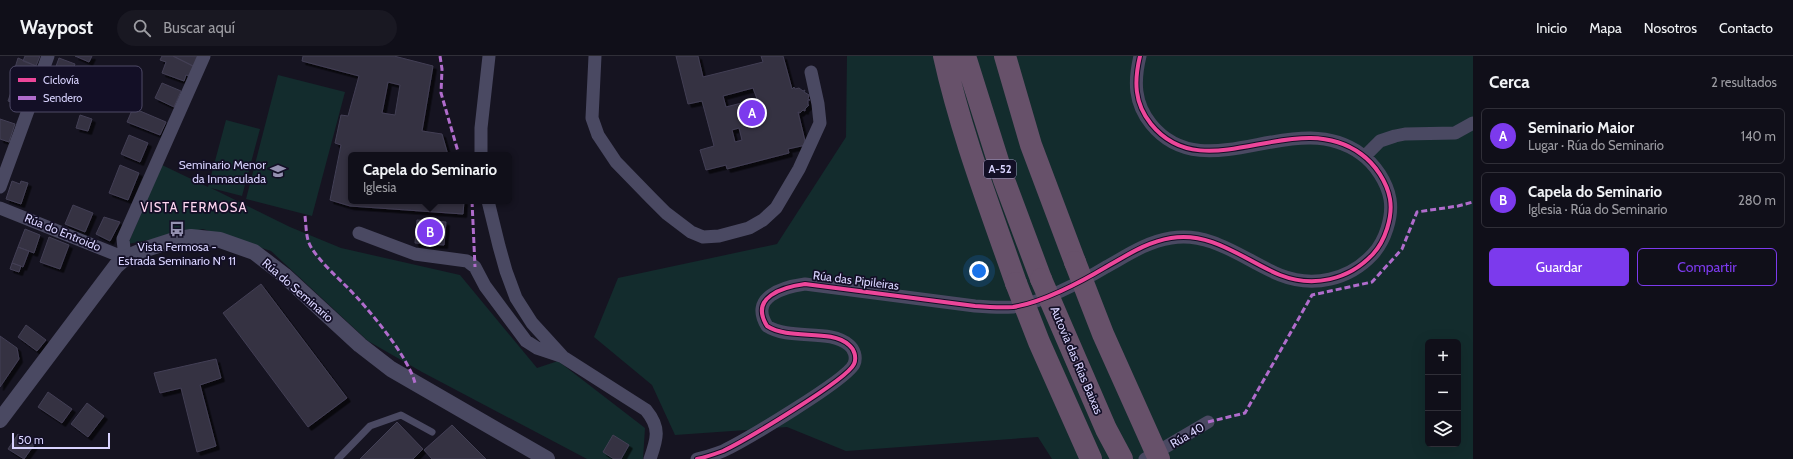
<!DOCTYPE html>
<html lang="es">
<meta charset="utf-8">
<style>
:root{--surface:#100f19;--page:#191822;--text:#f1f3f6;--muted:#9c9ca2;--line:#302f38;--accent:#7c3aed}
body{margin:0;font-family:Cabin,sans-serif;background:var(--page);color:var(--text)}
.controls{position:absolute;right:12px;bottom:12px;display:grid;overflow:hidden;border-radius:6px;box-shadow:0 4px 16px #0002}
.controls button{width:36px;height:36px;display:grid;place-items:center;padding:0;border:0;border-bottom:1px solid var(--line);background:var(--surface);color:var(--text);font:20px sans-serif}
.scale{position:absolute;left:12px;bottom:10px;width:98px;box-sizing:border-box;padding-left:4px;border:2px solid #d9d4ff;border-top:0;font-size:11px;line-height:14px;white-space:nowrap;color:#d9d4ff;-webkit-text-stroke:3px #130f26;paint-order:stroke}
.you{position:absolute;left:979px;top:215px;width:14px;height:14px;margin:-10px;border:3px solid #fff;border-radius:50%;background:#1a73e8;box-shadow:0 0 0 6px #1a73e833}
.badge{display:grid;place-items:center;width:26px;height:26px;border-radius:50%;background:var(--accent);color:#fff;font-size:13px;font-weight:700}
.pin{position:absolute;translate:-50% -50%;border:2px solid #fff;box-shadow:0 1px 4px #0006}
.popup{position:absolute;left:348px;top:96px;width:164px;height:52px;box-sizing:border-box;display:grid;place-content:center;border-radius:6px;background:var(--surface);filter:drop-shadow(0 1px 3px #0005);font-size:13px;white-space:nowrap;color:var(--muted)}
.popup b{font-size:15px;color:var(--text)}
.popup::after{content:'';position:absolute;left:50%;top:100%;margin-left:-8px;border:8px solid transparent;border-top-color:var(--surface)}
.list{margin:0;padding:0;list-style:none}
h2{display:flex;justify-content:space-between;align-items:center;height:52px;margin:0;padding:0 16px;font-size:17px}
h2 small{font-size:13px;font-weight:400;color:var(--muted)}
.list li{display:grid;grid-template-columns:26px 1fr auto;gap:12px;align-items:center;box-sizing:border-box;height:56px;margin:0 8px 8px;padding:0 8px;border:1px solid var(--line);border-radius:6px}
.list b{display:block;font-size:15px;white-space:nowrap}
.list p{margin:0;font-size:13px;white-space:nowrap;color:var(--muted)}
.list em{font-size:13px;font-style:normal;color:var(--muted)}
.actions{display:flex;gap:8px;padding:12px 16px}
.actions a{flex:1;padding:9px 0;border:1px solid var(--accent);border-radius:6px;text-align:center;font-size:14px;color:var(--accent)}
.actions .main{background:var(--accent);color:#fff}
.icon{flex:none;width:22px;height:22px;fill:none;stroke:currentColor;stroke-width:2;stroke-linecap:round;stroke-linejoin:round}
.map{position:relative;flex:none;width:1473px;height:403px;overflow:hidden}
header{display:flex;align-items:center;gap:24px;box-sizing:border-box;height:56px;padding:0 20px;background:var(--surface);border-bottom:1px solid var(--line)}
header strong{font-size:19px}
nav{display:flex;gap:22px;margin-inline-start:auto;font-size:14px}
.search{width:280px;height:36px;background:var(--page);display:flex;align-items:center;gap:10px;box-sizing:border-box;padding:0 14px;border-radius:22px;color:var(--muted);font-size:15px}
main{display:flex}
aside{flex:1;background:var(--surface)}
.map>svg:first-child{display:block}
.green{fill:#132c2d;fill-rule:evenodd}
.building{fill:#343243;stroke:#433f54;fill-rule:evenodd;filter:url(#shadow)}
.lines{fill:none;stroke-linecap:round;stroke-linejoin:round}
.service{stroke:#4a4962;stroke-width:7}
.minor{stroke:#4a4962;stroke-width:13}
.tertiary{stroke:#4a4962;stroke-width:16}
.motorway{stroke:#67516a;stroke-width:22}
.motorway-bridge{stroke:#67516a;stroke-width:22}
.quiet{stroke:#b06ccc;stroke-width:3;stroke-dasharray:6 3;stroke-linecap:butt}
.cycleway-casing{stroke:#130f26;stroke-width:6}
.cycleway{stroke:#ed469a;stroke-width:4}
.labels{text-anchor:middle;dominant-baseline:central;stroke-width:3.5;stroke-linejoin:round;paint-order:stroke}
.shield{fill:#130f26;stroke:#9e99be;stroke-width:1}
.shield-label{font-size:11px;font-weight:bold;fill:#d9d4ff}
.poi-label{font-size:12px;fill:#d9d4ff;stroke:#130f26;text-anchor:end}
.street-label{font-size:12px;fill:#d9d4ff;stroke:#130f26}
.neighbourhood-label{font-size:13px;letter-spacing:1px;fill:#ffd6f0;stroke:#130f26}
.key{fill:#130f26;stroke:#4e4a67;stroke-width:1}
.key-label{font-size:11px;fill:#d9d4ff}
</style>
<header>
<strong>Waypost</strong>
<div class="search"><svg class="icon" aria-label="search" viewBox="0 0 24 24"><circle cx="10" cy="10" r="6"/><path d="M15 15l6 6"/></svg>Buscar aquí</div>
<nav><a>Inicio</a><a>Mapa</a><a>Nosotros</a><a>Contacto</a></nav>
</header>
<main>
<div class="map">
<svg width="1473" height="403" viewBox="0 0 1473 403">
<defs>
<filter id="shadow"><feDropShadow dx="3.5" dy="3.5" stdDeviation="0" flood-color="#0009"/></filter>
</defs>
<rect width="100%" height="100%" fill="#161421"/>
<path class="green" d="M847 0H1473V403H1052L1038 381 846 395 787 371 675 379 652 329 594 281 618 222 777 188 846 81ZM1428 286H1458V388H1428Z
M278 19 345 36 312 160 246 143Z
M226 64 260 73 242 140 211 132 290 171 341 192 460 219 537 312 558 305 645 372 643 403H587L422 316 368 285 271 195 203 173 128 188 162 109 208 131Z"/>
<path class="building" d="M25 0H40L36 10 23 5Z
M75 0H92L89 6Z
M162 0H173L195 11 191 21 186 19 184 25 162 17 166 6 160 4Z
M173 0H200L195 11Z
M303 0H394L433 10 422 75 442 78 448 99H351V145H464L463 158 350 150 330 144 341 89 335 87 341 59 348 60 359 20 302 5ZM388 26 400 29 395 59 382 57Z
M676 0H698L703 21 763 6 761 0H783L792 33 794 31 795 33 799 32 803 35 805 34 804 36 809 39 808 43 810 44H808V49H809L805 53V55L803 54 800 57 798 56 806 89 788 93 789 97 727 113 726 109 706 114 700 94 714 90 702 45 688 48ZM753 32 757 43 726 51 723 40ZM739 72 742 84 735 86 732 74Z
M18 2 36 10 31 21 14 15Z
M59 2 75 8 71 19 55 13Z
M64 18 76 21 73 32 61 28Z
M17 19 31 23 22 50 8 45Z
M51 25 70 31 64 46 46 39Z
M162 27 181 35 174 51 155 42Z
M133 52 166 66 160 79 127 66Z
M80 59 92 63 88 75 76 72Z
M0 63 15 68 9 86 0 83Z
M129 79 148 87 140 106 121 98Z
M120 109 139 117 128 144 109 137Z
M12 125 20 128 21 125 28 127 21 148 6 143Z
M73 149 93 157 85 176 65 168Z
M104 161 120 166 110 185 96 178Z
M417 164 446 166 444 189 415 187Z
M25 173 40 179 34 197 18 191Z
M49 181 69 189 60 213 40 206Z
M18 191 29 195 23 211 12 207Z
M12 207 21 210 19 216 10 213Z
M261 228 347 342 308 371 223 257Z
M26 269 46 284 37 295 18 281Z
M0 280 17 292 19 303 0 331Z
M216 303 221 322 200 329 216 390 197 396 181 332 160 337 154 317Z
M48 336 72 353 62 367 38 351Z
M87 347 104 360 88 381 71 368Z
M397 366 423 393 413 403H360Z
M452 369 486 403H432L424 394Z
M18 378 34 389 24 403 8 393Z
M613 379 629 389 621 403H614L603 396Z"/>
<g class="lines">
<path class="service" d="M338 403 370 370 401 359 432 376"/>
<path class="minor" d="M595 0 592 62 598 79 616 106 651 142 666 157 691 176 703 181 719 180 749 172 763 164 776 152 799 113 820 67 818 48 811 16
M481 99V72L489 0
M1365 100 1380 85 1395 80 1405 78 1455 77 1473 67
M0 131 48 0
M488 145 499 190 506 215 516 242 532 267 563 301 646 354C661 372 657 383 650 403
M0 152 125 202
M359 177 415 198 467 205 475 211 485 230 526 285 537 292 561 300
M125 202 123 183 204 0
M697 403C706 401 715 398 723 395 744 385 847 324 854 308 857 301 854 293 849 289 830 272 790 285 767 270 749 241 783 231 805 228L975 250C987 251 1000 252 1013 251 1041 247 1081 226 1106 211 1126 200 1146 186 1171 182 1212 175 1244 204 1280 219 1313 232 1349 224 1373 198 1385 185 1393 161 1390 143 1387 126 1375 108 1361 98 1294 49 1205 135 1151 68 1134 47 1134 25 1140 0
M1145 403 1208 366"/>
<path class="tertiary" d="M0 364 116 210 125 202 146 193 174 184 191 181 220 184 254 196 284 219 360 289 391 313 547 403"/>
<path class="motorway" d="M944 0C961 77 990 152 1016 227
M965 0 1004 124 1041 223
M1005 0 1031 89 1075 206"/>
<path class="motorway-bridge" d="M1075 206 1103 278 1159 403
M1041 223 1106 373 1122 403
M1016 227 1039 286 1091 403"/>
<path class="quiet" d="M440 0 442 13 441 37 459 99
M472 145 475 211
M305 160C306 168 306 180 309 187 314 200 337 221 347 231 368 252 408 300 415 327
M1208 366 1245 357 1312 239 1372 226 1402 193 1417 156 1458 150 1473 146"/>
<defs>
<path id="cycleway" d="M697 403C706 401 715 398 723 395 744 385 847 324 854 308 857 301 854 293 849 289 830 272 790 285 767 270 749 241 783 231 805 228L975 250C987 251 1000 252 1013 251 1041 247 1081 226 1106 211 1126 200 1146 186 1171 182 1212 175 1244 204 1280 219 1313 232 1349 224 1373 198 1385 185 1393 161 1390 143 1387 126 1375 108 1361 98 1294 49 1205 135 1151 68 1134 47 1134 25 1140 0"/>
</defs>
<use href="#cycleway" class="cycleway-casing"/>
<use href="#cycleway" class="cycleway"/>
</g>
<defs>
<symbol id="school-bare" viewBox="-9 -9 18 18"><path d="M0-5L7-2L0 1L-7-2ZM-4 1L0 2.5L4 1V4Q0 6-4 4Z" fill="#9591b1" stroke="#130f26" stroke-width="2.5" paint-order="stroke"/></symbol>
<symbol id="bus-bare" viewBox="-9 -9 18 18"><path d="M-5-6H5V4H4V6H2V4H-2V6H-4V4H-5ZM-3.5-4V0h7V-4ZM-3.5 1.2v1.5H-2V1.2ZM2 1.2v1.5H3.5V1.2Z" fill="#9591b1" stroke="#130f26" stroke-width="2.5" paint-order="stroke"/></symbol>
</defs>
<g fill-rule="evenodd">
<use href="#school-bare" x="267" y="104" width="22" height="22"/>
<use href="#bus-bare" x="166" y="162" width="22" height="22"/>
</g>
<g class="labels">
<rect class="shield" x="984" y="104" width="32" height="18" rx="3"/>
<g class="shield-label">
<text x="1000" y="113">A-52</text>
</g>
<g class="poi-label">
<text x="266" y="108">Seminario Menor<tspan x="266" dy="14">da Inmaculada</tspan></text>
<text x="177" y="190" text-anchor="middle">Vista Fermosa -<tspan x="177" dy="14">Estrada Seminario Nº 11</tspan></text>
</g>
<g class="street-label">
<text transform="translate(63 176) rotate(22)">Rúa do Entroido</text>
<text transform="translate(856 224) rotate(7)">Rúa das Pipileiras</text>
<text transform="translate(298 234) rotate(41)">Rúa do Seminario</text>
<text transform="translate(1077 304) rotate(67)">Autovía das Rías Baixas</text>
<text transform="translate(1187 379) rotate(-30)">Rúa 40</text>
</g>
<g class="neighbourhood-label">
<text x="194" y="151">VISTA FERMOSA</text>
</g>
</g>
<rect x="10" y="10" width="132" height="46" rx="6" class="key"/>
<rect x="18" y="22" width="18" height="4" fill="#ed469a"/>
<rect x="18" y="40" width="18" height="4" fill="#b06ccc"/>
<g class="key-label">
<text x="43" y="28">Ciclovía</text>
<text x="43" y="46">Sendero</text>
</g>
</svg>
<div class="controls">
<button>+</button>
<button>−</button>
<button><svg class="icon" aria-label="layers" viewBox="0 0 24 24"><path d="M12 4l9 5-9 5-9-5zM3 14l9 5 9-5"/></svg></button>
</div>
<div class="scale">50 m</div>
<div class="you"></div>
<div class="pin badge" style="left:752px;top:57px">A</div>
<div class="pin badge" style="left:430px;top:176px">B</div>
<div class="popup"><b>Capela do Seminario</b>Iglesia</div>
</div>
<aside>
<h2>Cerca<small>2 resultados</small></h2>
<ul class="list">
<li><span class="badge">A</span><div><b>Seminario Maior</b><p>Lugar · Rúa do Seminario</p></div><em>140 m</em></li>
<li><span class="badge">B</span><div><b>Capela do Seminario</b><p>Iglesia · Rúa do Seminario</p></div><em>280 m</em></li>
</ul>
<div class="actions"><a class="main">Guardar</a><a>Compartir</a></div>
</aside>
</main>
